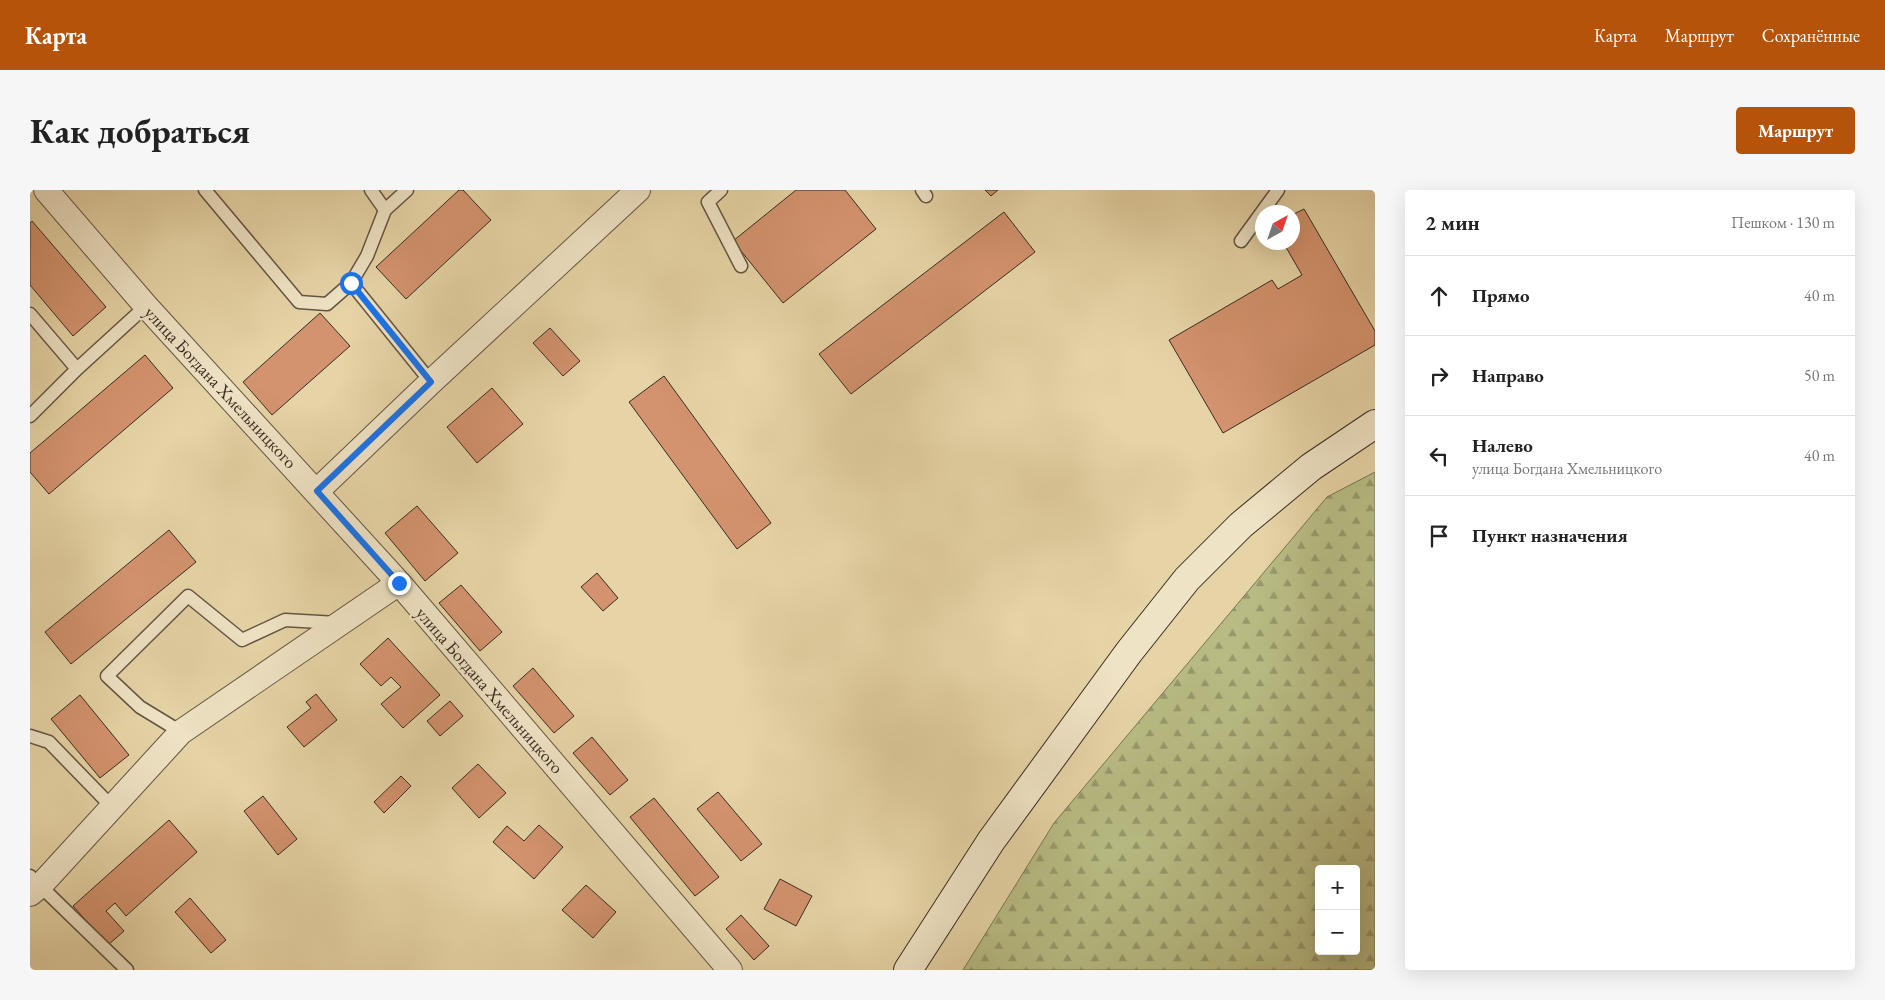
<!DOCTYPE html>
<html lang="ru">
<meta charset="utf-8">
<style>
:root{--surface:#fff;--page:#f6f6f6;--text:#222;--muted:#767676;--line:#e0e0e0;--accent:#b45309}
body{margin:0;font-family:"EB Garamond",serif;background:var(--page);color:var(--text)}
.controls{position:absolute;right:15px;bottom:15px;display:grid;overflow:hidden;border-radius:5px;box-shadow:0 5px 20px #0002}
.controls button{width:45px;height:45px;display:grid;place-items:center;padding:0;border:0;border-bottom:1px solid var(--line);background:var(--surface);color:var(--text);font:25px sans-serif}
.compass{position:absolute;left:1225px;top:15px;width:45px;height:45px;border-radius:50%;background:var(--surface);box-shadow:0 5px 20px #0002;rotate:40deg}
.stop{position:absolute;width:15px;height:15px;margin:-11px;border:4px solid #1a73e8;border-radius:50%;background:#fff}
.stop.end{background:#1a73e8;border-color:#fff;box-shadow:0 1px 5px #0008}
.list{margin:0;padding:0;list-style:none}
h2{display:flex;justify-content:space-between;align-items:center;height:65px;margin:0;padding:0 20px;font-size:21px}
h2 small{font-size:16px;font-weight:400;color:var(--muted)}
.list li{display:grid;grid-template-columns:32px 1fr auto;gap:15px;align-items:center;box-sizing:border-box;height:80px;padding:0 20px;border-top:1px solid var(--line)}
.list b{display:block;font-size:19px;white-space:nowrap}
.list p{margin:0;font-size:16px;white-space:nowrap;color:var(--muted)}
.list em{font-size:16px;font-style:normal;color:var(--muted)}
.icon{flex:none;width:28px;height:28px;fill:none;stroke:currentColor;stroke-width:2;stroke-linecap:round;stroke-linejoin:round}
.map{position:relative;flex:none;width:1345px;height:780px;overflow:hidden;border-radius:5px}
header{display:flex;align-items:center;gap:30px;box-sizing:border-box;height:70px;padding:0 25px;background:var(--accent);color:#fff}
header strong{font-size:24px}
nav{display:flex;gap:28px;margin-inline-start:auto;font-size:18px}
.intro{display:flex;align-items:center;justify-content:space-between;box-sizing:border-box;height:120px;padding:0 30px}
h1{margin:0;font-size:35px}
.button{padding:12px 22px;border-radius:5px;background:var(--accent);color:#fff;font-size:18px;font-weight:700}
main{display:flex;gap:30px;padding:0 30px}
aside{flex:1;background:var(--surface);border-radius:5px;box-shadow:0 5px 20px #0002}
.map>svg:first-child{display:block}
.forest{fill:url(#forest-firs);stroke:#797453;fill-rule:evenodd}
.building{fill:#d3936e;stroke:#3a2b22}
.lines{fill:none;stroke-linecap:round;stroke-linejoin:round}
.lane-casing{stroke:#655543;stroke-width:15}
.street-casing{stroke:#655543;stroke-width:26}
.secondary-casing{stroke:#3a2b22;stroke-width:30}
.lane{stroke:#efe3c5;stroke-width:12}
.street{stroke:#efe3c5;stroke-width:24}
.secondary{stroke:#efe3c5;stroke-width:28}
.route{stroke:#1a73e8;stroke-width:6}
.labels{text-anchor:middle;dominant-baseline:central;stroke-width:5;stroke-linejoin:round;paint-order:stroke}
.street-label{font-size:18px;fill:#3a2b22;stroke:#efe3c5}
</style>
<header>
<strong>Карта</strong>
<nav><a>Карта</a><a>Маршрут</a><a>Сохранённые</a></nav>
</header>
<div class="intro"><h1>Как добраться</h1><a class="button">Маршрут</a></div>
<main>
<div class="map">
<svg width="1345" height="780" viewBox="0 0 1345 780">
<defs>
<pattern id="forest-firs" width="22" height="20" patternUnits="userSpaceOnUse" patternTransform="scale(1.25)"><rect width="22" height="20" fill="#b8bc84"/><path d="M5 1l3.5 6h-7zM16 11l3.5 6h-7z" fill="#97996c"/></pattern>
</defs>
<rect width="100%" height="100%" fill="#e6d4a6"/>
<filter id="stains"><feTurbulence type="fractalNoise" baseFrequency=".004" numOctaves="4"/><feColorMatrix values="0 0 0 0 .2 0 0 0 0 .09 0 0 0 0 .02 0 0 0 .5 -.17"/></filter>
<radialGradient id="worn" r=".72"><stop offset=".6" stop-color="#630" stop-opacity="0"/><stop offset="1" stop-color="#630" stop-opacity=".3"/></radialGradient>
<path class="forest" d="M1345 282V780H933L1024 633 1297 307ZM1289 679H1326V761H1289Z"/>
<path class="building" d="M429 0H433L461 30 376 109 346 77Z
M766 0H815L846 39 753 113 703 51Z
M955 0H968L961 6Z
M1274 19 1345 141V155L1193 243 1139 150 1242 90 1248 99 1272 85 1253 52H1262V25Z
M974 22 1005 62 821 204 789 164Z
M2 31 76 117 43 146 0 95V33Z
M290 123 320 156 242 225 213 192Z
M520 138 550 171 533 186 503 153Z
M115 165 143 198 19 304 0 282V263Z
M634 186 741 333 707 359 599 212Z
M462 198 493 234 447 273 417 237Z
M387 316 428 363 395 391 355 343Z
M139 340 166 372 41 474 15 442Z
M567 383 588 408 573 421 551 397Z
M431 395 472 442 450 461 409 413Z
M358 448 410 505 373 538 351 514 371 497 361 487 351 496 330 474Z
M503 478 544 526 524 543 483 496Z
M286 504 307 530 274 557 257 537 281 518 276 512Z
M50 505 99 565 70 588 21 529Z
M420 511 433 526 410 546 397 531Z
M562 547 598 590 580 605 543 563Z
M448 574 476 603 449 628 422 598Z
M371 586 381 596 354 623 344 612Z
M688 602 732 654 711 671 667 619Z
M233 606 267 649 248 665 214 621Z
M624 608 689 687 665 706 600 627Z
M139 630 167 662 96 726 85 713 76 721 94 741 78 755 43 716Z
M509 635 533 657 504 689 463 652 477 636 494 651Z
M750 689 782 706 766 736 734 719Z
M556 695 586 722 563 748 532 720Z
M160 708 196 750 181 763 145 722Z
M711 725 739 756 724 770 696 739Z"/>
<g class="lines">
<defs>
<path id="lane" d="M175 0 269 112 297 114 321 93
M341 0 355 20
M377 0 355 20 337 66 321 93 401 192
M691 0 678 12 711 76
M892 0 896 6
M1211 51 1248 0
M0 124 47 179 116 116
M0 226 47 179
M151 542 110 517 77 486 158 406 212 450 255 430 307 433
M0 546 19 552 83 618
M0 686 97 780"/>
<path id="street" d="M16 0 116 116 369 393 700 780
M287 301 401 192 608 0
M0 704 10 696 151 542 369 393"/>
<path id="secondary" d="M878 780 961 651 1099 462 1157 389 1211 335 1281 277 1345 234"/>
</defs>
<use href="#lane" class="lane-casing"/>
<use href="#street" class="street-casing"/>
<use href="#secondary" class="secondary-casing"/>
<use href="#lane" class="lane"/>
<use href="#street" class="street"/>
<use href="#secondary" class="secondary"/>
</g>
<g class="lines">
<path class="route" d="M321 93 401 192 287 301 369 393"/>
</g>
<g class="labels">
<g class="street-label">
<text transform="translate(191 197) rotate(47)">улица Богдана Хмельницкого</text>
<text transform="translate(460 500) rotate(49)">улица Богдана Хмельницкого</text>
</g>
</g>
<rect width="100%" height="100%" filter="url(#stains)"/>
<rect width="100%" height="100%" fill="url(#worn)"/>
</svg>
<div class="controls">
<button>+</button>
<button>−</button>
</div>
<svg class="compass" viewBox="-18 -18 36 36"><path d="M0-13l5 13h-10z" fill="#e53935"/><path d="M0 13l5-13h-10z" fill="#767676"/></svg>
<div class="stop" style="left:321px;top:93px"></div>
<div class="stop end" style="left:369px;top:393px"></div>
</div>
<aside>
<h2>2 мин<small>Пешком · 130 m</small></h2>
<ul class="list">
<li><svg class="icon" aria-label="ahead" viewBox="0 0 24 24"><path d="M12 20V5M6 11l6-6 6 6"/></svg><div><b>Прямо</b></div><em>40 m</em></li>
<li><svg class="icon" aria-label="right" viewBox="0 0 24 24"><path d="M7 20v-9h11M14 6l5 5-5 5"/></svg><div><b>Направо</b></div><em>50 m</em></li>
<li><svg class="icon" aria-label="left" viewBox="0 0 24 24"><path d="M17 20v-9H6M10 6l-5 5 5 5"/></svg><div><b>Налево</b><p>улица Богдана Хмельницкого</p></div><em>40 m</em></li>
<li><svg class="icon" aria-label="arrive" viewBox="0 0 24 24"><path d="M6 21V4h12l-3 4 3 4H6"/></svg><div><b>Пункт назначения</b></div></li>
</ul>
</aside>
</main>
